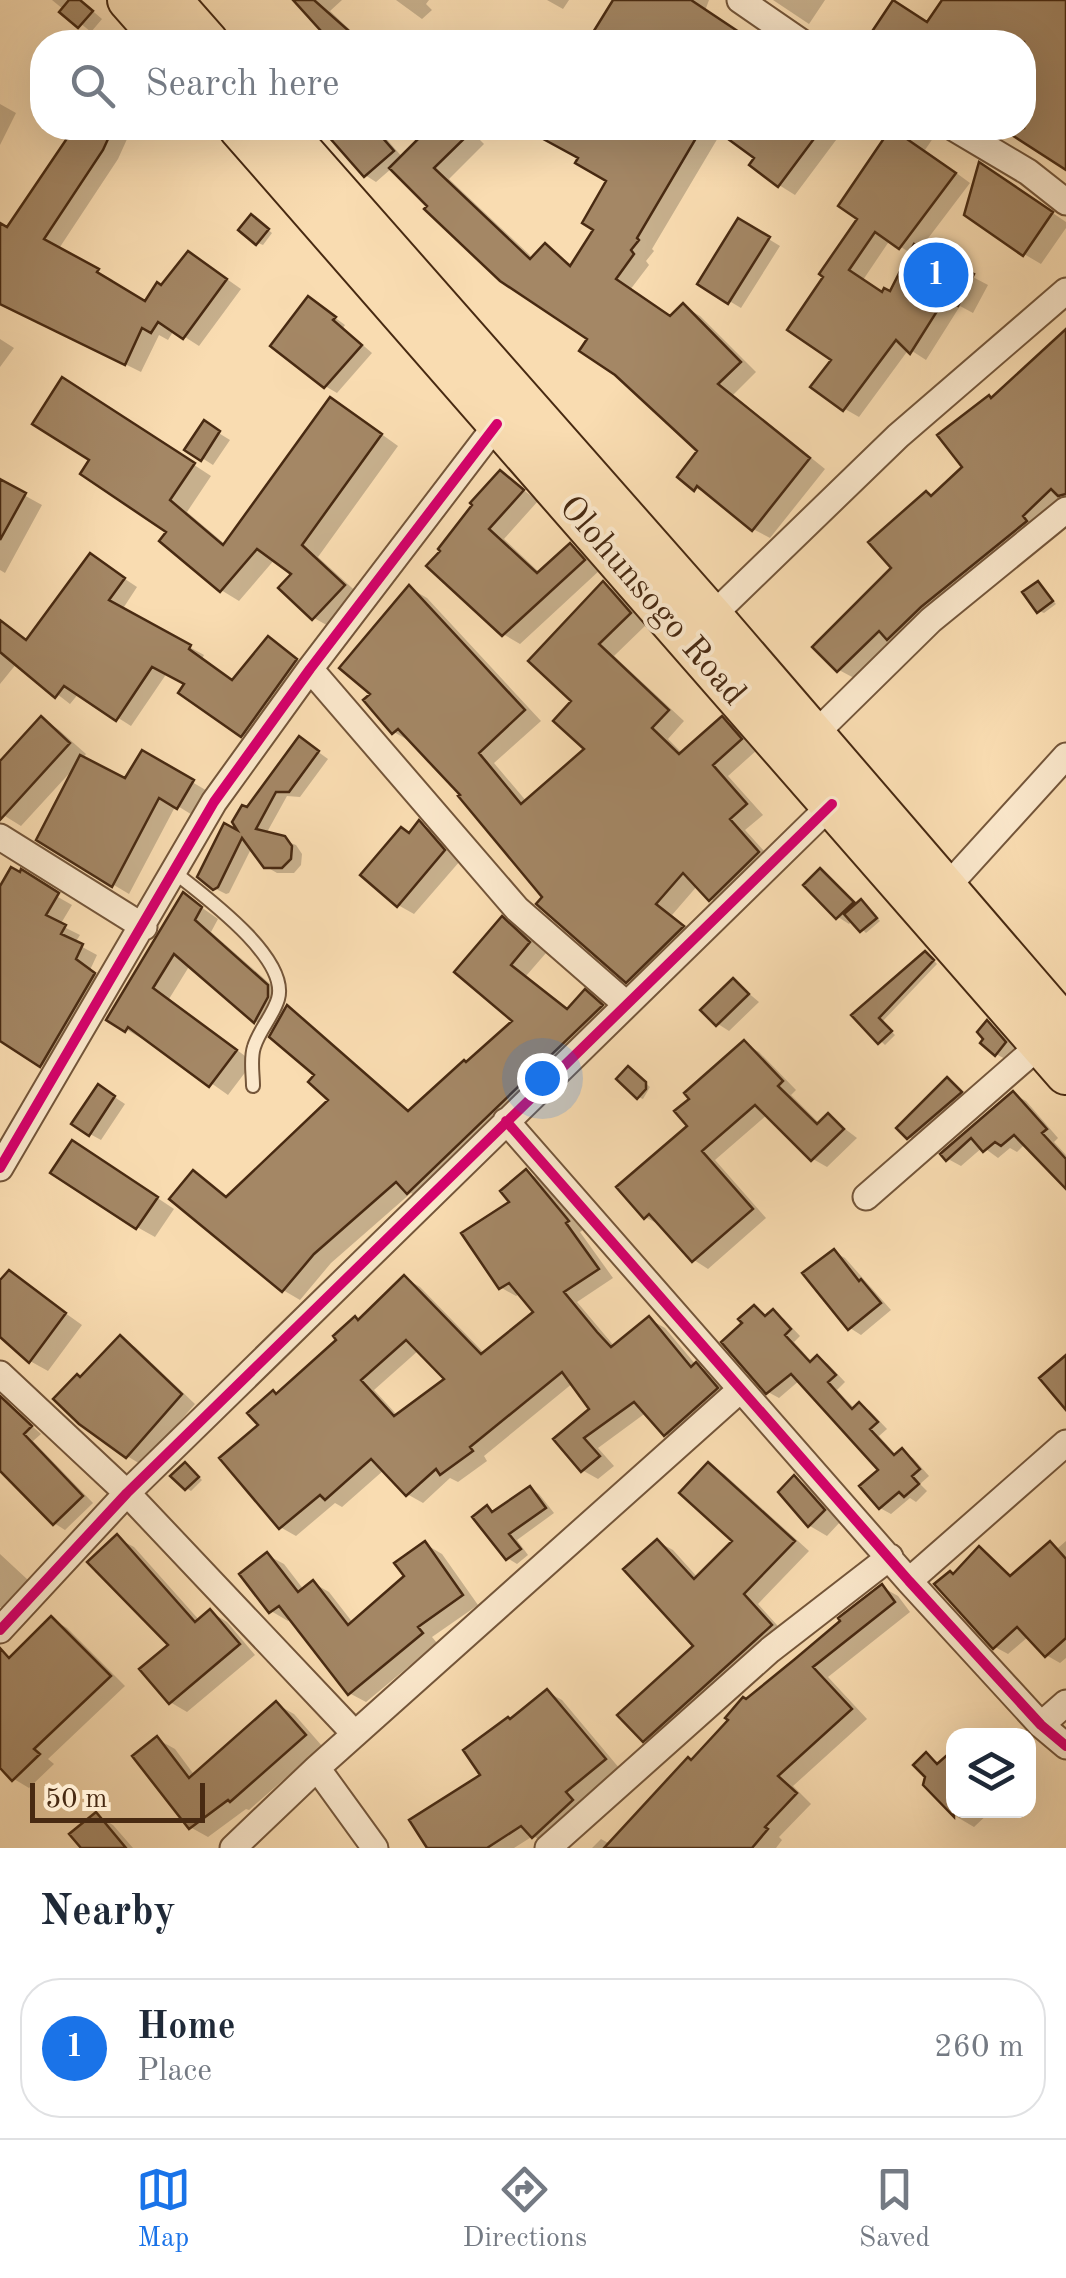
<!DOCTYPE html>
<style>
:root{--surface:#fff;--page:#f6f6f7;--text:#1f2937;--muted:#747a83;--line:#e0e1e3;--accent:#1a73e8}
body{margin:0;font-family:"Old Standard TT",serif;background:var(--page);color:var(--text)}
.controls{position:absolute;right:30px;bottom:30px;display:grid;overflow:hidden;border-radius:20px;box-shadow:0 10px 40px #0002}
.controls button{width:90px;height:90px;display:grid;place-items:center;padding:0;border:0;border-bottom:2px solid var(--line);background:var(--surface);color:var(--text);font:50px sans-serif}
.scale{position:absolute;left:30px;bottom:25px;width:175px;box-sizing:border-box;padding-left:10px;border:5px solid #482a12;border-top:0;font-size:28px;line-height:35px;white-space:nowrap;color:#482a12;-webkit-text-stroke:8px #fbe8cc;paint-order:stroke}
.you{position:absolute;left:542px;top:1078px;width:35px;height:35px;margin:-25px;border:8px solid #fff;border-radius:50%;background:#1a73e8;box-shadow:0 0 0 15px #1a73e833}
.badge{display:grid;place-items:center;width:65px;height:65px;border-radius:50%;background:var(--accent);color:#fff;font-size:32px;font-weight:700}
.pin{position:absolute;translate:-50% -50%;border:5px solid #fff;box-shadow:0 2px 10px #0006}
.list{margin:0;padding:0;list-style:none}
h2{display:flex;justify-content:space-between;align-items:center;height:130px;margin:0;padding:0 40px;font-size:42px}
h2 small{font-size:32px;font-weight:400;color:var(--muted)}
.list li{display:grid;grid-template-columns:65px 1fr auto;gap:30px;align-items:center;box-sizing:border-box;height:140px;margin:0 20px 20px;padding:0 20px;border:2px solid var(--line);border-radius:40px}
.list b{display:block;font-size:38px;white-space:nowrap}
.list p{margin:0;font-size:32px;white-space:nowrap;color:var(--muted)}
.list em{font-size:32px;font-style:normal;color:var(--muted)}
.icon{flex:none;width:55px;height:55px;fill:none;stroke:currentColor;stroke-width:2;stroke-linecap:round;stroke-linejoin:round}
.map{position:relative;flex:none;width:1066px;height:1848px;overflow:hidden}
.search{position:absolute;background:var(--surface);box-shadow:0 10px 40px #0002;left:30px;right:30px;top:30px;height:110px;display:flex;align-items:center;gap:25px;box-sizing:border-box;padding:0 35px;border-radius:40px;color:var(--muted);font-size:38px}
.sheet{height:290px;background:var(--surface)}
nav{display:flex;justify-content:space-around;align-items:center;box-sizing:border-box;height:140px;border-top:2px solid var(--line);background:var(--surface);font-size:28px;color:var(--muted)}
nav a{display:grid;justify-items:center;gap:5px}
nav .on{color:var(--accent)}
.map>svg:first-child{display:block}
.shadow{fill:#0003;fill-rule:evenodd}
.building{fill:#a48765;stroke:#482a12;stroke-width:2.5;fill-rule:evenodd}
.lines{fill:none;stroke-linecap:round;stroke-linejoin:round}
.lane-casing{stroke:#74563a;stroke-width:16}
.street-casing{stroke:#74563a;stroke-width:29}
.primary-casing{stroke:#482a12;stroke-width:44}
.lane{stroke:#fbe8cc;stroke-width:12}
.street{stroke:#fbe8cc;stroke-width:25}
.primary{stroke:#f9dcb1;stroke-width:40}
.cycleway-casing{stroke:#fbe8cc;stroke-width:16}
.cycleway{stroke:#d6006c;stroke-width:10}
.labels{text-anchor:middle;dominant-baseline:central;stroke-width:8;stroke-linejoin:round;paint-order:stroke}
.street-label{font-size:35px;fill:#482a12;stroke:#fbe8cc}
</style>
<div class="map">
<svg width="1066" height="1848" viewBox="0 0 1066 1848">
<rect width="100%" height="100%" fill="#f9dcb1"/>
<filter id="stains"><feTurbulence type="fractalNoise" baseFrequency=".002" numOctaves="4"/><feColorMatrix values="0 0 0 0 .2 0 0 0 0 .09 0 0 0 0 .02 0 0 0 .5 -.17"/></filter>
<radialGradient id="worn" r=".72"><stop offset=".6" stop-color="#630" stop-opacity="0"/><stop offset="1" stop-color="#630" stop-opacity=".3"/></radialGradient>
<path class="shadow" d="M52 0H80L102 19 91 32Z
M296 0H342L330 11 363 42H334Z
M396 0H429L426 4 432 10 422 19Z
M547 0H569L563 9Z
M616 0H709L705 11 752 42H590Z
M773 0H825L809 24Z
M945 0H1066V167L1003 128H1024V42H868L894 3 928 25Z
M122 34H124L138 42H117Z
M0 104 16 113 0 145Z
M77 128H132L118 159 58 250 113 280 111 283 146 304 162 288 204 263 241 289 199 346 174 330 168 340 159 335 141 372 0 302V225L8 230Z
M324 128H377L403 158 433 128H468L484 144 449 179 534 259 545 246 573 266 597 229 610 181 581 157 528 128H845L795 195 779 185 758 157 722 131 652 249 654 251 646 261 649 265 630 290 671 318 683 306 700 316 756 372 733 395 825 469 770 538 753 529 713 496 695 488 700 451 590 338 430 206 392 168 376 182 365 175Z
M894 128H940L925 150 970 183 920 249 988 285 973 313 960 306 926 360 909 349 859 417 845 409 834 359 790 329 861 218 842 206ZM890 240 912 254 891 294 884 295 863 280Z
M997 175 1066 222V228L1041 264 1024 254Z
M256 220 272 233 263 245 258 243Z
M739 221 780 246 741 308 701 284Z
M319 306 345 325 343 328 372 353 337 393 325 386Z
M1066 333V498L893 640 854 678 839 670 933 498 965 467 993 400Z
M0 339 14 348 0 367Z
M81 391 211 476 187 512 226 545 348 410 398 446 318 557 362 597 332 628 314 618 295 574 275 559 239 601 221 590 170 532 93 460Z
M204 424 230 440 213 465 188 449Z
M501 473 538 501 504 539 540 573 571 546 587 556 600 570 520 644 503 634 442 549Z
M0 482 42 505 5 573 0 570Z
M104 565 137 587 122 610 204 655 202 659 234 682 269 639 310 669 256 743 242 735 187 684 167 673 131 726 79 693 70 704 17 663 0 684V619L28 641Z
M604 584 621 594 647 624 614 656 684 721 668 739 683 754 722 719 739 729 757 750 728 776 763 815 745 830 775 863 728 909 711 899 698 885 672 915 699 938 645 990 628 980 546 898 463 795 411 742 394 732 374 694 410 588 427 598 541 721 494 763 527 802 588 749 575 701Z
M1038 584 1056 604 1044 613 1039 611Z
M42 719 59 730 86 754 82 759 126 781 143 753 209 792 194 816 176 805 129 894 39 840 76 766 21 826 0 813V765Z
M310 746 328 759 300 797 287 796 266 834 296 845 302 854 301 865 294 873H277L265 866 252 847 229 893 226 894 214 888 225 827 244 836 248 810Z
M419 823 436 833 460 861 414 914 398 905 410 835Z
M12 871 72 905 60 925 80 935 75 943 97 955 90 970 109 983 56 1074 0 1038V891Z
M820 871 859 905H866L880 921 866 933 853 920 849 924 838 917Z
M184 895 218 919 211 932 284 996 283 1016 288 1008 304 1018 411 1112 516 1021 502 919 520 929 546 953 526 976 570 1010 585 993 618 1017 426 1202 411 1193 331 1263 300 1300 283 1290 194 1173 229 1198 331 1100 317 1075 275 1032 255 1021 190 965 169 999 253 1062 228 1095 146 1037 144 1040 109 1019Z
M930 956 937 964 882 1022 895 1035 885 1045 854 1015Z
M734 981 759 1002 729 1031 718 1024Z
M988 1023 999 1029 1016 1049 1007 1060 996 1054Z
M745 1044 759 1052 796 1090 791 1095 820 1124 828 1116 857 1138 827 1167 813 1159 768 1114 715 1160 766 1218 708 1269 694 1260 660 1225 645 1217 691 1127Z
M633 1072 650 1087 643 1099 638 1097Z
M947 1080 969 1098 918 1142 909 1137Z
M110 1094 125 1104 101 1140 90 1134Z
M1013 1094 1026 1101 1058 1138 1054 1142 1066 1155V1189L1025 1144 1017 1152 1010 1148 998 1158 983 1147 961 1166 948 1159Z
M90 1153 174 1209 155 1237 137 1227Z
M527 1172 542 1181 583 1230 580 1232 613 1278 577 1302 615 1347 649 1319 665 1328 696 1365 712 1374 732 1398 681 1443 666 1434 647 1412 598 1448 614 1466 598 1479 582 1470 556 1439 592 1409 573 1383 484 1456 487 1461 458 1482 450 1478 423 1503 407 1494 384 1470 342 1507 335 1503 296 1536 280 1527 262 1426 278 1396 405 1278 420 1287 485 1354 537 1312 521 1293 516 1296 500 1287 513 1202ZM419 1350 448 1380 398 1416 374 1390Z
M834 1252 845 1258 891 1310 861 1335 850 1328Z
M9 1273 82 1325 48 1371 30 1361 0 1334V1284Z
M755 1308 768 1317 773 1312 784 1319 800 1336 794 1342 813 1363 818 1358 828 1364 845 1382 837 1390 855 1409 860 1405 870 1411 887 1429 879 1436 897 1456 902 1452 913 1458 929 1476 920 1484 927 1491 916 1502 910 1498 891 1514 880 1508 882 1470 800 1380 779 1398 768 1392 746 1324Z
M120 1338 135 1347 195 1404 142 1465 127 1456Z
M0 1398 41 1434 33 1441 93 1503 65 1530 54 1523 0 1462Z
M708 1465 724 1474 809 1551 758 1604 786 1635 660 1749 644 1740 697 1646 658 1542 673 1550 699 1579 735 1540Z
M190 1468 202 1480 191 1491 186 1488Z
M795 1478 812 1489 841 1521 827 1536 810 1526 781 1492Z
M530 1488 539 1494 554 1513 517 1540 528 1555 517 1564 507 1558 487 1508 495 1513Z
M117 1538 134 1547 200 1621 211 1612 227 1622 255 1655 187 1712 170 1702 171 1646Z
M1066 1541V1658L1060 1663 1046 1655 1029 1636 1008 1654 995 1647 954 1576 980 1549 1013 1577 1050 1544 1058 1548Z
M425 1544 442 1554 478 1605 432 1637 437 1643 366 1702 349 1693 291 1618 288 1621 271 1611 267 1555 284 1564 304 1590 313 1583 329 1592 353 1623 407 1576Z
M0 1554 28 1580 2 1608 0 1607Z
M882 1587 898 1596 910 1612 828 1677 867 1719 793 1786 811 1804 779 1837 782 1840 776 1848H592L601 1839 610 1844 692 1762 746 1702Z
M52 1619 67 1628 125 1686 48 1759 54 1764 29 1788 14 1779 0 1764V1663L11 1660Z
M547 1692 562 1700 620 1769 580 1802 587 1810 549 1845 533 1836 514 1848H430L484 1776 511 1721Z
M276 1704 294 1714 322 1746 249 1810 246 1809 208 1837 190 1827 157 1739 175 1749 195 1776Z
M926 1755 941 1764 954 1810H992L974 1827 957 1817 926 1784Z
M96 1815 113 1825 133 1848H84Z"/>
<path class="building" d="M69 0H80L93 11 78 28 59 12Z
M293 0H314L349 31 338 42H331Z
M613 0H691L754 42H587Z
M893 0 927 22 942 0H1066V170L1001 128H1024V42H865Z
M74 128H113L103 150 44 239 99 269 97 272 145 301 157 282 161 285 188 251 227 279 183 339 158 322 151 333 142 328 125 365 0 304V223L7 227Z
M321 128H374L394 151 364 177Z
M429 128H475L434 168 530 259 545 243 570 266 593 230 582 223 606 181 575 163 578 158 523 128H702L637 238 639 240 631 250 634 254 616 279 670 316 683 303 741 362 718 384 810 458 752 531 697 486 694 491 677 477 697 451 615 375 579 351 587 339 500 281 424 209 427 206 389 168Z
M713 128H822L778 187 749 165 754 158Z
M891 128 956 173 899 249 875 232 849 270 882 292 884 288 890 291 914 244 974 274 958 306 944 300 910 354 896 340 843 411 810 387 831 360 787 330 823 277 819 274 857 219 838 206Z
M979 162 1053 212 1023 256 964 215Z
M251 214 269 229 256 245 238 230Z
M738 218 770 237 728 304 697 284Z
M308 296 336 317 333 320 362 345 324 388 270 346Z
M1066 329V494L1058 496 1051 489 1023 516 1027 521 921 607 887 640 879 631 837 672 812 647 891 568 868 542 926 491 931 496 962 467 937 435 989 395 991 398Z
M62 377 195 463 170 500 223 545 330 397 382 434 302 545 345 585 312 620 278 588 291 574 257 549 220 592 159 541 166 532 80 474 89 460 32 424Z
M204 420 220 431 201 461 184 450Z
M500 470 524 490 489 529 537 573 570 543 585 560 502 636 426 566 440 551 438 549 472 505 470 503Z
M0 479 26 493 0 540Z
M90 553 125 578 109 600 191 645 189 649 232 680 268 636 297 659 241 737 178 693 184 684 152 667 116 721 64 686 55 698 0 652V620L26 640Z
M603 581 631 613 599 644 669 710 652 728 679 754 722 716 742 739 713 765 747 804 730 819 759 852 709 901 683 873 656 904 684 926 626 983 536 904 542 897 458 796 460 795 398 729 392 734 363 700 370 694 339 668 409 585 525 710 479 753 521 804 584 749 553 721 571 701 528 661Z
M1038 581 1053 601 1037 613 1022 592Z
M41 716 70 743 0 820V761Z
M299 736 319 751 289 792H276L256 829 285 836 292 846 291 859 282 868H264L242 838 218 887 213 890 197 877 224 823 237 830 232 822 242 805 247 807Z
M142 750 194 780 177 809 159 798 112 887 36 840 80 755 125 778Z
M419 820 445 850 397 907 360 875 401 827 409 833Z
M11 867 20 872 21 869 59 893 46 915 66 925 61 934 83 944 76 959 95 973 40 1067 0 1041V886Z
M820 868 854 902 836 919 803 885Z
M183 892 202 907 195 920 268 985V997L254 1023 174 954 153 988 237 1050 209 1087 128 1027 125 1032 106 1020Z
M861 899 877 918 860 932 844 914Z
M502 916 530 942 511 965 567 1009 585 989 603 1005 407 1194 396 1182 314 1254 282 1292 169 1199 193 1170 226 1197 328 1100 308 1082 314 1075 269 1037 287 1005 408 1111 464 1060 466 1062 512 1021 454 972Z
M925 951 934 960 879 1018 892 1031 878 1044 851 1015Z
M733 978 749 994 716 1026 700 1010Z
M987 1020 1006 1042 995 1056 980 1043 983 1039 977 1032Z
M744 1040 783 1081 778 1086 817 1124 828 1113 844 1129 811 1161 755 1105 702 1151 753 1209 692 1262 649 1214 644 1219 616 1187 687 1126 674 1111 689 1099 684 1093Z
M628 1066 646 1082V1089L637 1099 616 1079Z
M947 1077 962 1092 907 1139 896 1128Z
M98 1084 115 1096 89 1136 71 1124Z
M1013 1091 1047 1129 1042 1133 1066 1159V1189L1014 1135 1001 1146 995 1142 983 1152 971 1138 946 1161 940 1154Z
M72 1140 158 1197 136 1229 50 1173Z
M526 1169 569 1221 566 1223 599 1269 564 1292 597 1332 611 1347 649 1316 691 1367 696 1362 718 1388 664 1436 634 1402 584 1438 600 1456 581 1472 553 1439 589 1409 562 1372 470 1447 473 1451 440 1475 436 1469 406 1496 371 1459 325 1500 320 1495 279 1529 219 1458 258 1425 247 1413 273 1390 276 1394 336 1340 333 1336 355 1316 358 1320 404 1275 481 1354 533 1312 509 1283 499 1289 461 1233 509 1202 500 1191ZM406 1340 444 1379 394 1416 361 1380Z
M834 1249 859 1281 861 1279 881 1303 848 1330 802 1273Z
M9 1270 66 1313 29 1363 0 1337V1280Z
M754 1305 765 1316 773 1309 791 1329 785 1335 810 1362 817 1355 836 1375 828 1382 852 1409 859 1402 878 1422 870 1429 894 1455 902 1448 920 1469 912 1476 919 1484 904 1497 899 1492 879 1509 859 1486 878 1470 791 1374 766 1394 721 1342 742 1323 738 1319Z
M120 1335 182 1394 126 1458 79 1424 53 1399 77 1374 80 1377Z
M1066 1355V1410L1039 1378Z
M0 1396 32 1426 24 1434 83 1496 53 1525 0 1471Z
M185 1462 199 1477 185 1490 170 1476Z
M708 1462 795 1541 744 1594 772 1625 643 1742 617 1715 693 1646 623 1569 657 1539 694 1579 732 1541 679 1493Z
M794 1475 825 1510 808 1527 778 1492Z
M530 1486 546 1508 509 1534 521 1549 506 1560 472 1517 487 1505 492 1512Z
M117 1534 195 1622 210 1609 240 1644 169 1704 139 1669 168 1645 87 1562Z
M425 1541 463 1595 418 1627 423 1633 348 1695 279 1606 269 1613 239 1574 267 1552 298 1592 313 1580 348 1625 404 1576 394 1563Z
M1050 1541 1066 1559V1638L1045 1657 1017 1627 993 1649 934 1584 950 1571 953 1574 979 1546 1010 1576Z
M882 1584 895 1602 813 1667 852 1709 778 1776 797 1793 765 1827 768 1829 752 1848H604L688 1757 691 1760 728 1720 725 1718 743 1697 746 1699 795 1659 840 1621 838 1618Z
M51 1616 111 1676 34 1749 40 1754 12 1781 0 1768V1648L9 1658Z
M547 1689 606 1759 566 1792 573 1800 532 1838 521 1826 487 1848H427L409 1820 480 1775 463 1750 508 1717 510 1719Z
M276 1701 306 1735 230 1802 228 1800 189 1829 132 1756 157 1736 189 1778Z
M954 1749V1817L923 1785 925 1777 913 1765 926 1752 937 1764Z
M96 1812 126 1848H81L69 1834Z"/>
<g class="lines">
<defs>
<path id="lane" d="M174 872C203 895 290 958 278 999 273 1016 259 1030 254 1047 250 1059 253 1074 253 1086"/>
<path id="street" d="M740 0 801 42
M954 128 1028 172 1066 202
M712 616 898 436 1066 291
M310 669 517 909 626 1004
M814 735 931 620 1066 510
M0 837 144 927
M945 889 1066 756
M506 1121 909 1581 1041 1725 1066 1746
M0 1168 214 802 310 669 497 424
M866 1197 1040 1045
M0 1374 127 1493 355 1734
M909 1581 1066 1443
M0 1630 127 1493 832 804
M1041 1725 1066 1703
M317 1768 375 1848
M233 1848 317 1768 740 1390
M548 1848 770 1650 890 1557"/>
<path id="primary" d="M128 0 165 42
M171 0 208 42
M239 128 1066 1074
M282 128 712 616 1066 1027"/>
</defs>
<use href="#lane" class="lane-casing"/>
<use href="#street" class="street-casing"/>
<use href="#primary" class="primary-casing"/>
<use href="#lane" class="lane"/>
<use href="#street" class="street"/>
<use href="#primary" class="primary"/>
<defs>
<path id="cycleway" d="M506 1121 909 1581 1041 1725 1066 1746
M0 1168 214 802 310 669 497 424
M0 1630 127 1493 832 804"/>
</defs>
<use href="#cycleway" class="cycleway-casing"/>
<use href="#cycleway" class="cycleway"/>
</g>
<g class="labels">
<g class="street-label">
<text transform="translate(652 601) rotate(49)">Olohunsogo Road</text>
</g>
</g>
<rect width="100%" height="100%" filter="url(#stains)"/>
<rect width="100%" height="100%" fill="url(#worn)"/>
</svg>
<div class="controls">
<button><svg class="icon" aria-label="layers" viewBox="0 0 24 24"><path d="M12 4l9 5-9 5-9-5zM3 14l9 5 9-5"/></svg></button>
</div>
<div class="scale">50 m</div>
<div class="you"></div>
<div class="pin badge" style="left:936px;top:275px">1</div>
<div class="search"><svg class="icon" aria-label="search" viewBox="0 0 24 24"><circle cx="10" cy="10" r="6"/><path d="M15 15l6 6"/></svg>Search here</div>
</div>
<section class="sheet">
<h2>Nearby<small></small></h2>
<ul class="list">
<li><span class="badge">1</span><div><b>Home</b><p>Place</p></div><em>260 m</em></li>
</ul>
</section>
<nav>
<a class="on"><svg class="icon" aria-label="map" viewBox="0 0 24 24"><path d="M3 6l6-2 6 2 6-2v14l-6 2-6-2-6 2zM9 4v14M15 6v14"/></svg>Map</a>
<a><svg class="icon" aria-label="directions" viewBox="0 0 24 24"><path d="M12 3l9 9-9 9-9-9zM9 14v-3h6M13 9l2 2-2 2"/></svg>Directions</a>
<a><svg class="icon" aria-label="saved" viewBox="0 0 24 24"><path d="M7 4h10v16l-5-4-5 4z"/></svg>Saved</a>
</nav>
